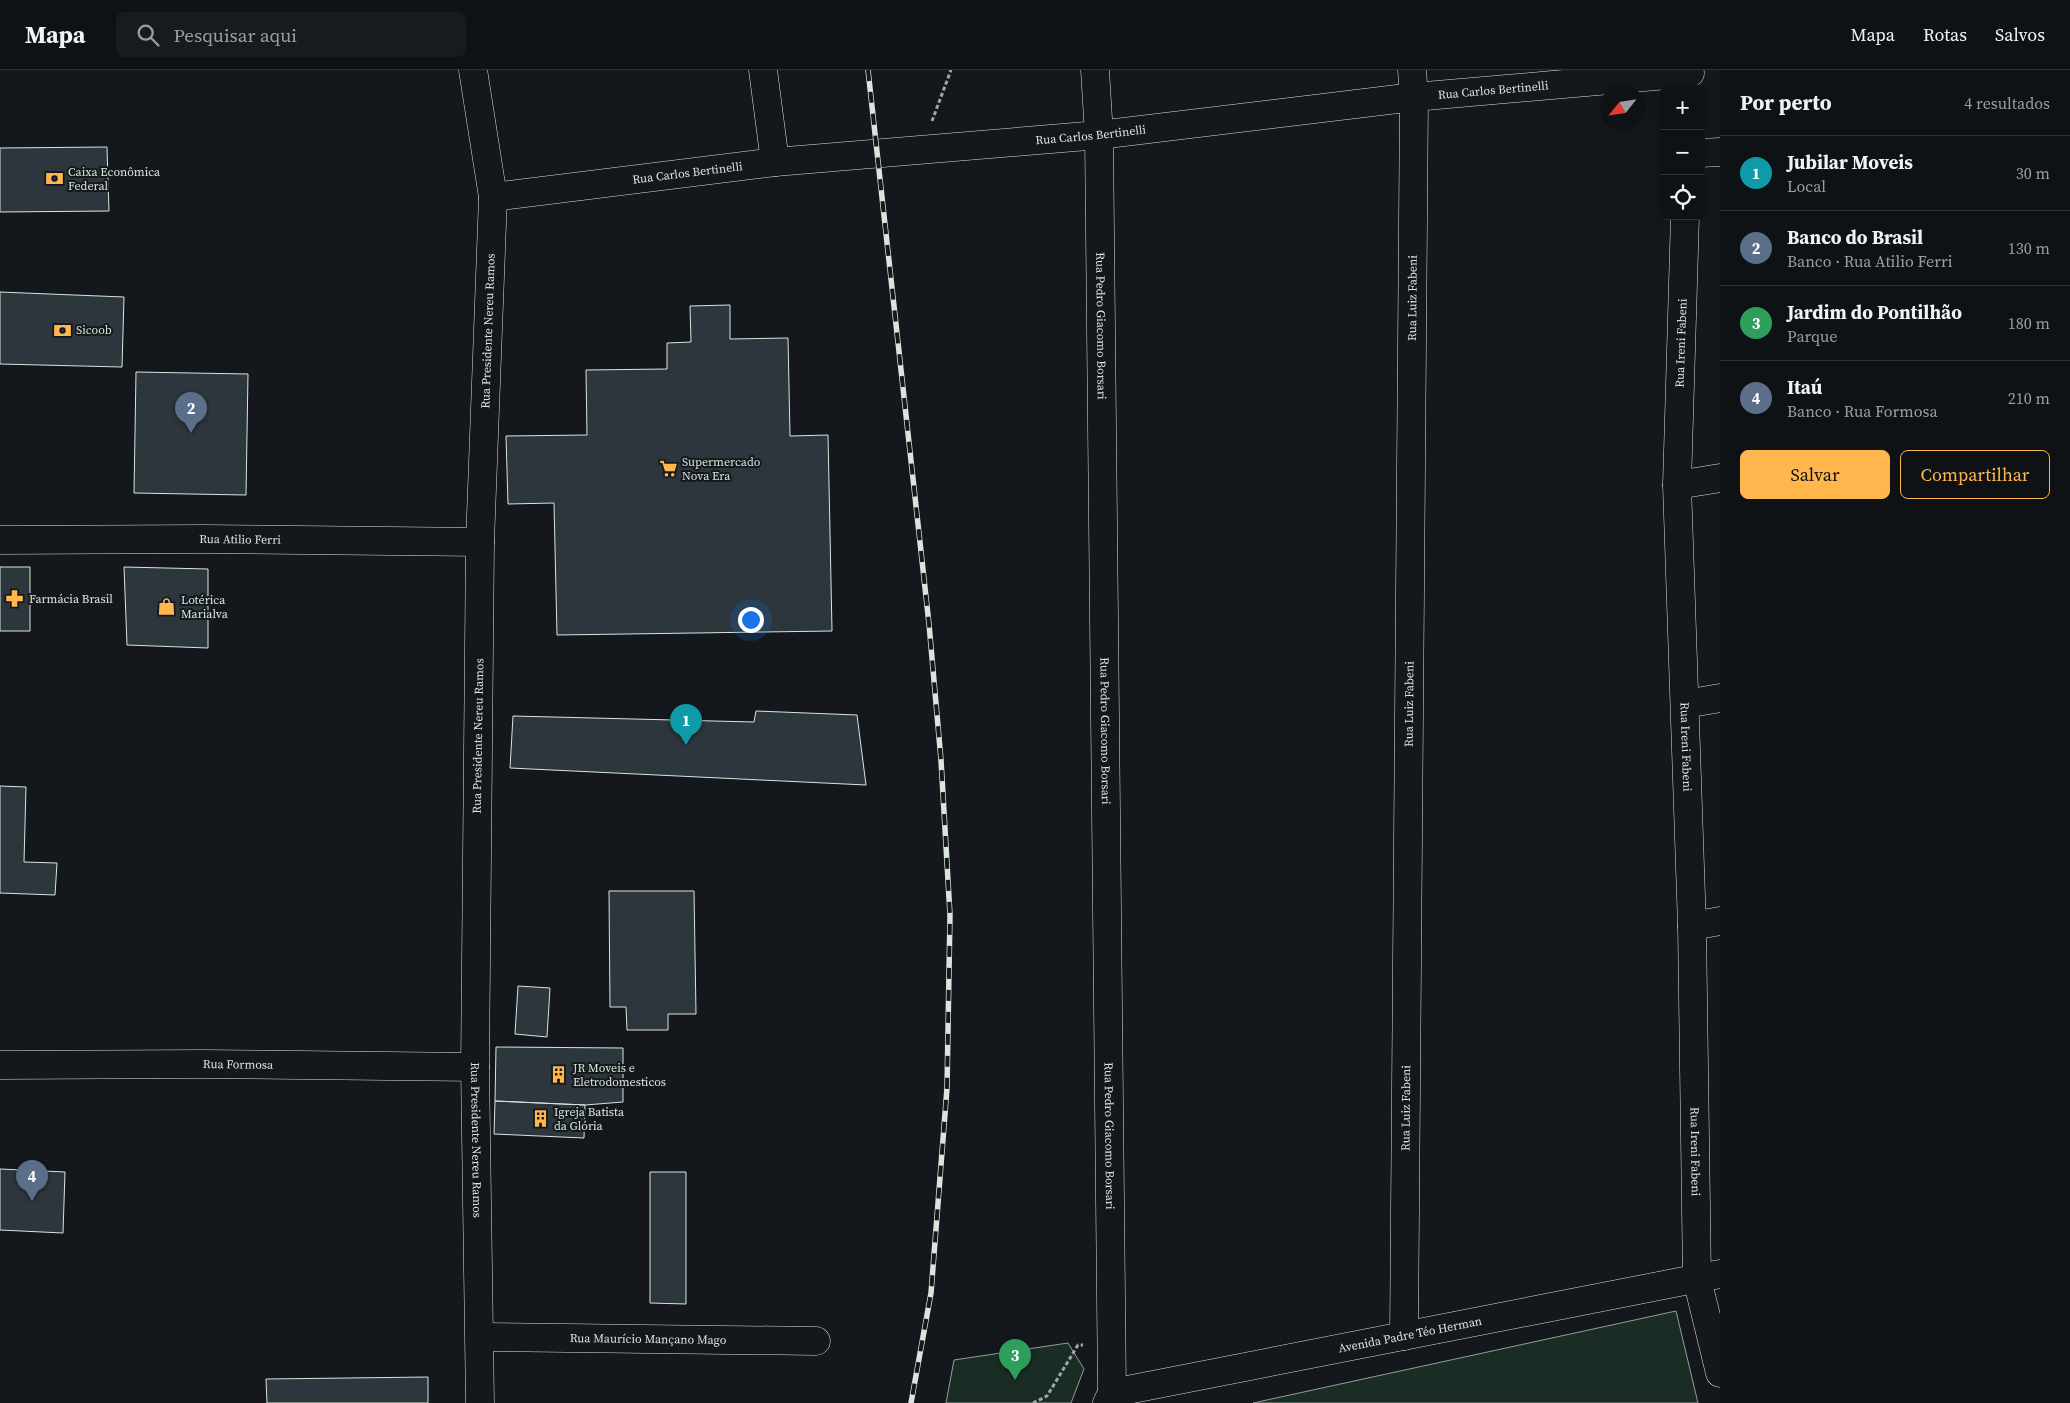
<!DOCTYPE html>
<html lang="pt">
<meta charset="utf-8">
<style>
:root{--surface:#0f1215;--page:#181b1e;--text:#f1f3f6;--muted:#9b9ea0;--line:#2f3234;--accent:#ffb74d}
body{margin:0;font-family:"Source Serif 4",serif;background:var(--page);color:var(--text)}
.controls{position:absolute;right:15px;top:15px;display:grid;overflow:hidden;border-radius:8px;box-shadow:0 2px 12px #0003}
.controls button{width:45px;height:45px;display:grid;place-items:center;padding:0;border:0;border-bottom:1px solid var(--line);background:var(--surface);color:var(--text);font:25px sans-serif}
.compass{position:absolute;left:1600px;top:15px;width:45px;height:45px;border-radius:50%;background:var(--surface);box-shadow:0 2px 12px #0003;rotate:240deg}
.you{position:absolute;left:750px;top:549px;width:18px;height:18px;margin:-12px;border:4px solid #fff;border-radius:50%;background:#1a73e8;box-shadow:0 0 0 8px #1a73e833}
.badge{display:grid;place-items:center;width:32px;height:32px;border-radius:50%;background:var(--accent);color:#fff;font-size:16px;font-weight:700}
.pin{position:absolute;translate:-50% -41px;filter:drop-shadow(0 1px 2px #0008)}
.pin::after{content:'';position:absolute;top:26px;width:18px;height:15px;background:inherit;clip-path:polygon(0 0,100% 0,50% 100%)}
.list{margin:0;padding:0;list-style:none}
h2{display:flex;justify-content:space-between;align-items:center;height:65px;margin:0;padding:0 20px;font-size:21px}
h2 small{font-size:16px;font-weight:400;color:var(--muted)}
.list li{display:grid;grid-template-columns:32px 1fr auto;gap:15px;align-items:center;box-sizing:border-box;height:75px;padding:0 20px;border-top:1px solid var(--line)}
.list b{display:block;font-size:19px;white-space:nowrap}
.list p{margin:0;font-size:16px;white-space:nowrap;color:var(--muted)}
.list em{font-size:16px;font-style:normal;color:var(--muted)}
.actions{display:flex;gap:10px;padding:15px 20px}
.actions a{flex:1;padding:11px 0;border:1px solid var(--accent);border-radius:8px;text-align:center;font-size:18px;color:var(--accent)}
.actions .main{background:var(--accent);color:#111}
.icon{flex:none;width:28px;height:28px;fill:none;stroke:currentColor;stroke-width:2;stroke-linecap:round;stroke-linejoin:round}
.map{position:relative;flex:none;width:1720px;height:1333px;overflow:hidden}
header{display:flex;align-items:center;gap:30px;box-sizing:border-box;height:70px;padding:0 25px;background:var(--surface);border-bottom:1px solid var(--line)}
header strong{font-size:24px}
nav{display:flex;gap:28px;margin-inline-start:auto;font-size:18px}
.search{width:350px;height:45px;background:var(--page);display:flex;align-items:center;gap:12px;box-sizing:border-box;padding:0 18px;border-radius:8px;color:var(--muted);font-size:19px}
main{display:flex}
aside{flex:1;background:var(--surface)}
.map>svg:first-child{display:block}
.green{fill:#1a2d24;stroke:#939e99}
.building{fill:#2c363c;stroke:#d8e6dc}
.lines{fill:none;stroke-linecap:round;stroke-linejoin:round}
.minor-casing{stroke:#d8e6dc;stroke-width:29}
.major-casing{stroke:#d8e6dc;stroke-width:29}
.path{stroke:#9da8a2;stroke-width:3;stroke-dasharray:4 2.5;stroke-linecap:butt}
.minor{stroke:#14181c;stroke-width:28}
.major{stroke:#14181c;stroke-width:28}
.rail-casing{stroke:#d8e6dc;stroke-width:5.5}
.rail{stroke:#14181c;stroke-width:4;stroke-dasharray:11;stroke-linecap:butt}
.labels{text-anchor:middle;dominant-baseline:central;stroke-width:4;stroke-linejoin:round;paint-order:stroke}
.street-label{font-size:12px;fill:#d8e6dc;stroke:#14181c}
.poi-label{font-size:12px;fill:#d8e6dc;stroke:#14181c;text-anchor:start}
</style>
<header>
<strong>Mapa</strong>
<div class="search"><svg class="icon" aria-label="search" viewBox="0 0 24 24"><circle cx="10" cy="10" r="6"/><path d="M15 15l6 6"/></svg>Pesquisar aqui</div>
<nav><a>Mapa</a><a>Rotas</a><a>Salvos</a></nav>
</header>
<main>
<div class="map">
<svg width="1720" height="1333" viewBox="0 0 1720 1333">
<rect width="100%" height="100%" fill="#14181c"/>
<path class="green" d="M1676 1241 1698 1333H1253Z
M1068 1273 1084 1299 1071 1333H946L954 1290Z"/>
<path class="building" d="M107 77 109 141 0 142V78Z
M0 222 124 227 122 297 0 294Z
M730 235V269L788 268 790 366 828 365 832 561 557 565 554 433 508 434 506 366 587 365 586 300 667 299V273L691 272 690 236Z
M136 302 248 304 246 425 134 423Z
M0 497H30V561H0Z
M124 497 208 499V578L127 575Z
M756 641 857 645 866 715 510 698 513 646 754 652Z
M0 716 26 717 24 792 57 793 55 825 0 823Z
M609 821H694L696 944H668V960H627L626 937H610Z
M518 916 550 918 547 967 515 964Z
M496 977 623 978V1032L585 1035 495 1031Z
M495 1031 585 1035 584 1068 494 1064Z
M0 1099 65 1102 63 1163 0 1160Z
M650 1102H686V1234L650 1233Z
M428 1307V1333H267L266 1309Z"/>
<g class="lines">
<defs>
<g id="minor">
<path id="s1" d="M473 0 493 127 480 472 475 997 480 1333"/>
<path d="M763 0 775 92"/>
<path id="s2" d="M1095 0 1099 65 1112 1323"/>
<path d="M1701 83 1720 82"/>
<path id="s3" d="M493 127 775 92 1099 65 1414 27 1690 3"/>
<path id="s4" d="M1685 146 1677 415 1692 856 1697 1209 1720 1303"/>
<path d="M1677 415 1720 408"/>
<path id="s5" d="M0 470 204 469 480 472"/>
<path d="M1685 634 1720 628"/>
<path d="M1692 856 1720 851"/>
<path id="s6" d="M0 995 203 994 475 997"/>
<path id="s7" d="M1404 1266 1414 27 1412 0"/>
<path id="s8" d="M480 1267 816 1271"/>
</g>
<g id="major">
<path id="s9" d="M1107 1333 1112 1323 1720 1204"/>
</g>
</defs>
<use href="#minor" class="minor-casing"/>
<use href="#major" class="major-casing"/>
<path class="path" d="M932 51 951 0
M1033 1333 1047 1326 1078 1275H1083"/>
<use href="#minor" class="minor"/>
<use href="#major" class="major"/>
<defs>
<path id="rail" d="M868 0 929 554 941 690 950 845 947 1018 931 1223 911 1333"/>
</defs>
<use href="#rail" class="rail-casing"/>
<use href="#rail" class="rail"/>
</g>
<defs>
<symbol id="bank-bare" viewBox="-9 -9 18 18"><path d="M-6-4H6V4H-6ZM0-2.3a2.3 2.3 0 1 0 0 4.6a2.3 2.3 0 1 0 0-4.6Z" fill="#ffb74d" stroke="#14181c" stroke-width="2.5" paint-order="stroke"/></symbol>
<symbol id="supermarket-bare" viewBox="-9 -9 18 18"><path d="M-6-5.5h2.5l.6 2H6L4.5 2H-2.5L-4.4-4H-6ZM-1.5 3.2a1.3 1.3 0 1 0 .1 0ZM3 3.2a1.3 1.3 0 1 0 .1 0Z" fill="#ffb74d" stroke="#14181c" stroke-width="2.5" paint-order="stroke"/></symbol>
<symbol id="pharmacy-bare" viewBox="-9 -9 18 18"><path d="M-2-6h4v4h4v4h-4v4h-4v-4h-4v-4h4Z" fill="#ffb74d" stroke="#14181c" stroke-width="2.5" paint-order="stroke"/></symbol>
<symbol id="shop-bare" viewBox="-9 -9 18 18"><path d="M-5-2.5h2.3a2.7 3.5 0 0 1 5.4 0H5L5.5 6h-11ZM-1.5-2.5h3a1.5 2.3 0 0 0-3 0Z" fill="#ffb74d" stroke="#14181c" stroke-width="2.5" paint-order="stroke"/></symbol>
<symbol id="building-bare" viewBox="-9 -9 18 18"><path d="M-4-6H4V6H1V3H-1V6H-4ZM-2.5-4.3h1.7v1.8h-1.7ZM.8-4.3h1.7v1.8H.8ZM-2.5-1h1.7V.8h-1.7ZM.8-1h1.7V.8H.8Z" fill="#ffb74d" stroke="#14181c" stroke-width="2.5" paint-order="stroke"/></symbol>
</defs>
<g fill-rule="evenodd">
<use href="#bank-bare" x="42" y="96" width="25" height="25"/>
<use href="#bank-bare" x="50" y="248" width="25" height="25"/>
<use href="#supermarket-bare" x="656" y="386" width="25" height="25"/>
<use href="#pharmacy-bare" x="2" y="516" width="25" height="25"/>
<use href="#shop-bare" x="154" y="524" width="25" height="25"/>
<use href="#building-bare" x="546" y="992" width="25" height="25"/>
<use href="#building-bare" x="528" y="1036" width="25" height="25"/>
</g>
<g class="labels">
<g class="street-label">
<text stroke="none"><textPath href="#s3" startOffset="1006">Rua Carlos Bertinelli</textPath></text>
<text stroke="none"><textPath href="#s3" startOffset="601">Rua Carlos Bertinelli</textPath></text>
<text stroke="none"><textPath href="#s3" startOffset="196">Rua Carlos Bertinelli</textPath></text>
<text stroke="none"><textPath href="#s7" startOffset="1038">Rua Luiz Fabeni</textPath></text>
<text stroke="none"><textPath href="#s2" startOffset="256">Rua Pedro Giacomo Borsari</textPath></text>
<text transform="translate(488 261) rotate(-88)">Rua Presidente Nereu Ramos</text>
<text transform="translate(1681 273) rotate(-88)">Rua Ireni Fabeni</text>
<text stroke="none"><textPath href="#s5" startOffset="240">Rua Atilio Ferri</textPath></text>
<text stroke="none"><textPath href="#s7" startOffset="632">Rua Luiz Fabeni</textPath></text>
<text stroke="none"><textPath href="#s2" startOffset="661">Rua Pedro Giacomo Borsari</textPath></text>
<text transform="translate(478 666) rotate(-89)">Rua Presidente Nereu Ramos</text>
<text stroke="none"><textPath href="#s4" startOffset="531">Rua Ireni Fabeni</textPath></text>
<text stroke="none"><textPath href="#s6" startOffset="238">Rua Formosa</textPath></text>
<text stroke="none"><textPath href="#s7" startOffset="228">Rua Luiz Fabeni</textPath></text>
<text stroke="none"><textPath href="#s2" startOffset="1066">Rua Pedro Giacomo Borsari</textPath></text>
<text stroke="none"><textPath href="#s1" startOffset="1072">Rua Presidente Nereu Ramos</textPath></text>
<text stroke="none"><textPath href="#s4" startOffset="936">Rua Ireni Fabeni</textPath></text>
<text stroke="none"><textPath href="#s9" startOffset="315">Avenida Padre Téo Herman</textPath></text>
<text stroke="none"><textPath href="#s8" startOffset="168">Rua Maurício Mançano Mago</textPath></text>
</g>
<g class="poi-label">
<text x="68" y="102">Caixa Econômica<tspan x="68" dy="14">Federal</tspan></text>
<text x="76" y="260">Sicoob</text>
<text x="682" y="392">Supermercado<tspan x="682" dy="14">Nova Era</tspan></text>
<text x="29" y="529">Farmácia Brasil</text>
<text x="181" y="530">Lotérica<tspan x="181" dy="14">Marialva</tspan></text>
<text x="573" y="998">JR Moveis e<tspan x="573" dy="14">Eletrodomesticos</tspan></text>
<text x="554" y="1042">Igreja Batista<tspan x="554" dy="14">da Glória</tspan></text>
</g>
</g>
</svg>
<div class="controls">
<button>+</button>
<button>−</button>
<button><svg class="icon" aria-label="locate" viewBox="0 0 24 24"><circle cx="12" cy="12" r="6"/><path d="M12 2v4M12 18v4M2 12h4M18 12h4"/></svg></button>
</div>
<svg class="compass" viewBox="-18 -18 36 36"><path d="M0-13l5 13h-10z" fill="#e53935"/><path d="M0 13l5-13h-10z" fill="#9b9ea0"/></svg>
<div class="you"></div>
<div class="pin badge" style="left:686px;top:675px;background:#0f9aa8">1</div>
<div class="pin badge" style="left:191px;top:363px;background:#5c6f8a">2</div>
<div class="pin badge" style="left:1015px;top:1310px;background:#2e9e5b">3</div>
<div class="pin badge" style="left:32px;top:1131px;background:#5c6f8a">4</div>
</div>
<aside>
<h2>Por perto<small>4 resultados</small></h2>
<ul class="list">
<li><span class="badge" style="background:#0f9aa8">1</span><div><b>Jubilar Moveis</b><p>Local</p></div><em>30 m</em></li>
<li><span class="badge" style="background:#5c6f8a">2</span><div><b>Banco do Brasil</b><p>Banco · Rua Atilio Ferri</p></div><em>130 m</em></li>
<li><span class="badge" style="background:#2e9e5b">3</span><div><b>Jardim do Pontilhão</b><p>Parque</p></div><em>180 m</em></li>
<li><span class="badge" style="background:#5c6f8a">4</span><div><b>Itaú</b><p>Banco · Rua Formosa</p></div><em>210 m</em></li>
</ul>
<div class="actions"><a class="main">Salvar</a><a>Compartilhar</a></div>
</aside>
</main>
